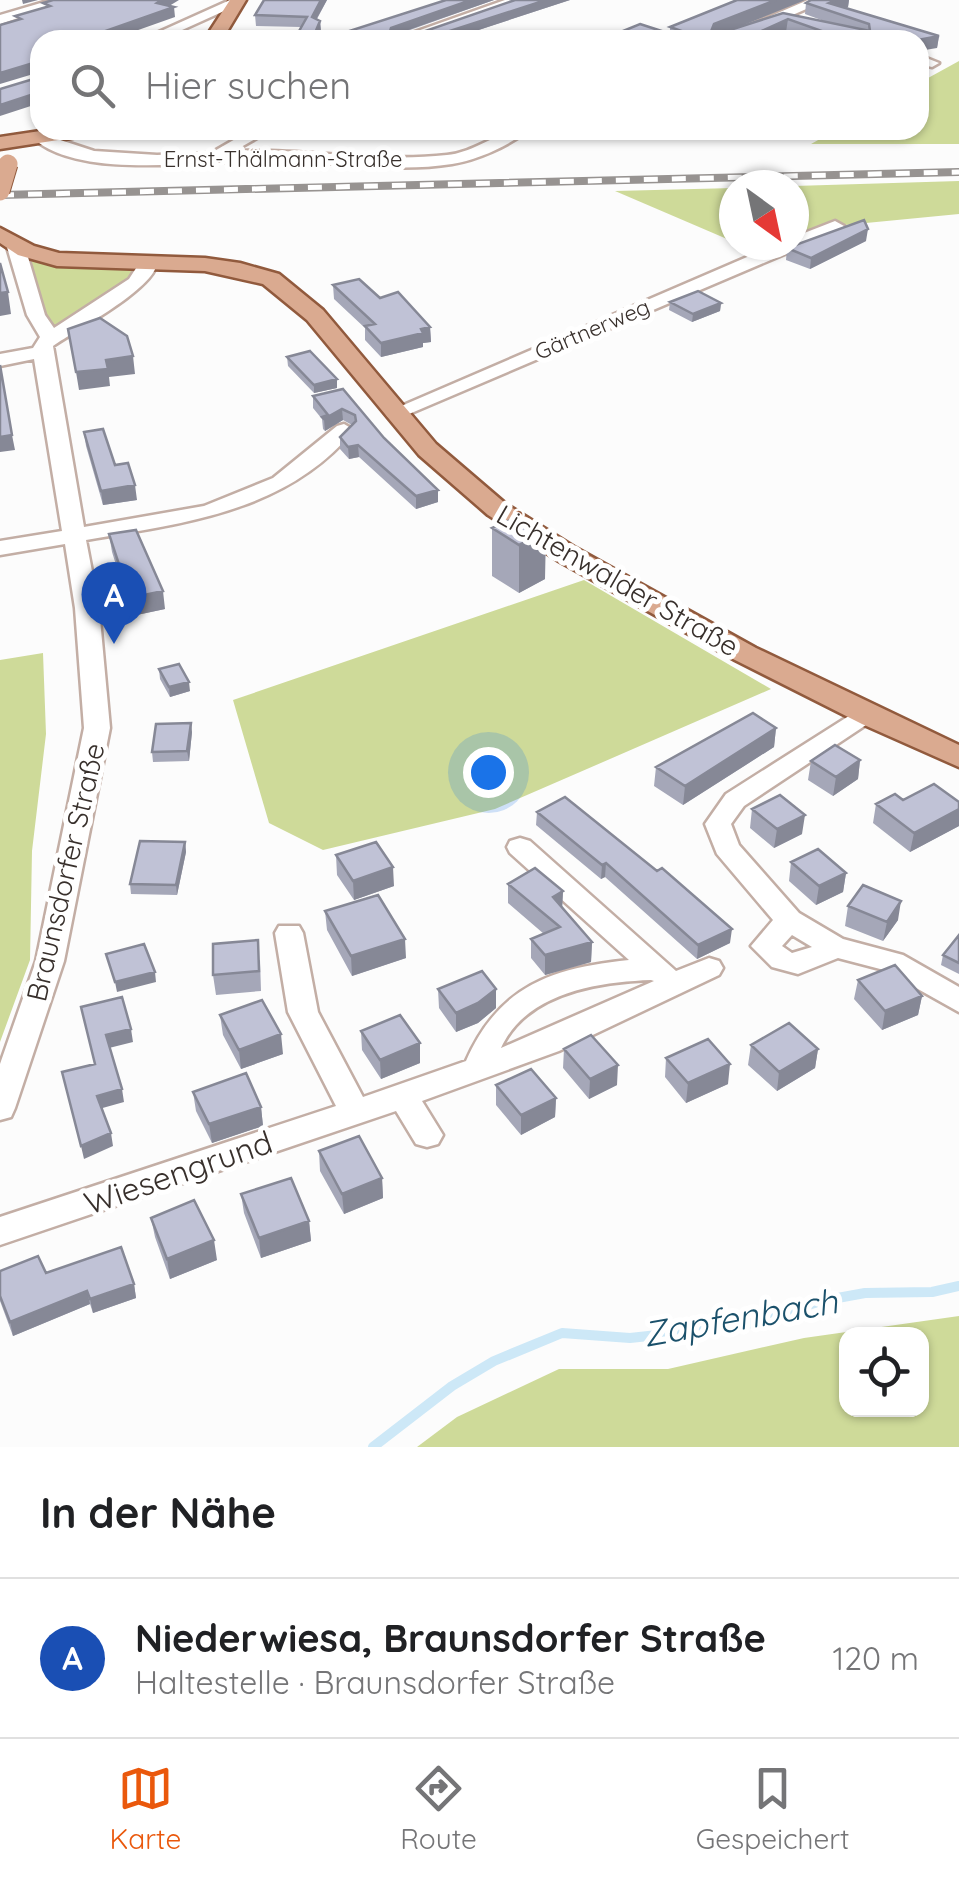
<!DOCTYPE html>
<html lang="de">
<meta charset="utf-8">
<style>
:root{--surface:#fff;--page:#f2f2f2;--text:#202124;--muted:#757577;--line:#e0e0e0;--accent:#ea580c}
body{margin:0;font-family:Quicksand,sans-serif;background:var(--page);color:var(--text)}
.controls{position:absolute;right:30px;bottom:30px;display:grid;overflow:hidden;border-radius:20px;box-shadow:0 2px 8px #0004}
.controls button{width:90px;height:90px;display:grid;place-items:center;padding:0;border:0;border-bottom:2px solid var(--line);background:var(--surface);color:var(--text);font:50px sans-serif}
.compass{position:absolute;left:719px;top:170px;width:90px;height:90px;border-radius:50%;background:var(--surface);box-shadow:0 2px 8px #0004;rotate:147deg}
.you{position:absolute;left:488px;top:772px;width:35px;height:35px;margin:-25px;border:8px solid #fff;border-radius:50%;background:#1a73e8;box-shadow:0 0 0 15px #1a73e833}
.badge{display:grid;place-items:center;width:65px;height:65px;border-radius:50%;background:var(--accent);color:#fff;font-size:32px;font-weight:700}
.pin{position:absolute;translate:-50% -82px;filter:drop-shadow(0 2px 5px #0008)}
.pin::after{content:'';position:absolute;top:52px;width:35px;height:30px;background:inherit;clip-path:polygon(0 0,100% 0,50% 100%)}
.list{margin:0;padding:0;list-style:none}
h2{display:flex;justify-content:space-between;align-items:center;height:130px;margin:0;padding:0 40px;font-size:42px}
h2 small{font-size:32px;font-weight:400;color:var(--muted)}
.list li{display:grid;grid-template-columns:65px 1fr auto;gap:30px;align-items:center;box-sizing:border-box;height:160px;padding:0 40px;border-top:2px solid var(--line)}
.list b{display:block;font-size:38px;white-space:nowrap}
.list p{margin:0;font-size:32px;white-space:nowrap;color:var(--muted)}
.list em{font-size:32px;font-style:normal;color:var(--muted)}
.icon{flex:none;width:55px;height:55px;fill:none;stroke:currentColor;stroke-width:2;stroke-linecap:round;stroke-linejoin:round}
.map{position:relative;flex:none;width:959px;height:1447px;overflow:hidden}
.search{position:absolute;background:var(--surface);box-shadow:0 2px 8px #0004;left:30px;right:30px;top:30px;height:110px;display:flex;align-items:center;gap:25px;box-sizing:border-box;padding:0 35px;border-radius:30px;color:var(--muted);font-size:38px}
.sheet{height:290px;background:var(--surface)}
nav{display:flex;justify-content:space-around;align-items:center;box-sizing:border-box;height:140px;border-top:2px solid var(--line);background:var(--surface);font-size:28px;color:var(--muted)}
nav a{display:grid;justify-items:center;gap:5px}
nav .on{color:var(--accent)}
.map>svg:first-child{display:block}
.green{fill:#ceda99;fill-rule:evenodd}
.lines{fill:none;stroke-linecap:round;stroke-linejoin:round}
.stream{stroke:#cde8f7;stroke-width:10}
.minor-casing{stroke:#c3aea5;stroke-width:5}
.major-casing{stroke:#915a3d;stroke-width:5}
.minor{fill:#fff;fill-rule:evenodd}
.major{fill:#daaa90;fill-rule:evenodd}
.rail-casing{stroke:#979391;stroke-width:8}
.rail{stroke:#fff;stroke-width:5;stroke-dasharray:14;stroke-linecap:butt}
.major-bridge-casing{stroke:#915a3d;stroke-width:21;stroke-linecap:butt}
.major-bridge{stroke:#daaa90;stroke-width:19}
.wall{fill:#a5a7b8}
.shaded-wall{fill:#868896}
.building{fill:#c0c2d6;stroke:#868896;stroke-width:2.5}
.labels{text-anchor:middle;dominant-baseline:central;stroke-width:10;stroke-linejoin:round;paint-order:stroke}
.far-street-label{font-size:22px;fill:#38302c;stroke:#fff}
.street-label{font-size:28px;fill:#38302c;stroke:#fff}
.near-street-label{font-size:32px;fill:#38302c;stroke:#fff}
.near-water-label{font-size:35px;font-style:italic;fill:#1b516b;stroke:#fff}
</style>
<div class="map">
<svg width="959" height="1447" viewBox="0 0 959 1447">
<rect width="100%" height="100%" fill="#fcfcfc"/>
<path class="green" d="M959 61V144H811L836 130H919V83Z
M959 181V214L835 226 794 243V186Z
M734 188V242L615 191Z
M16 247 147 271 50 337Z
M584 580 771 689 495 809 323 850 269 823 233 700Z
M43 653 46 734 32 851 30 960 0 1042V660Z
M959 1316V1447H417L457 1417 559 1369H668L804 1338ZM846 1334H922V1410H846Z"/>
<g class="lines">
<path class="stream" d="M373 1447 452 1386 494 1361 562 1333 630 1338 694 1331 748 1324 821 1301 865 1293 932 1292 959 1286"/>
<defs>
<path id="minor" d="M51 0H73L0 24V15Z
M230 0 244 2 160 40H141Z
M505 0H526L413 40H392Z
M808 0H827L735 40H715Z
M919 55 939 63 932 67 919 64Z
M251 130H271L234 151C305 148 376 163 447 155 477 152 497 130 528 130 509 146 477 160 452 164 396 173 338 162 283 160 218 158 85 183 34 139L42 134 94 151 157 155 211 153Z
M835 221 844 226 841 230 402 417H388L385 413 775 245H794V237Z
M16 242 25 247 45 315 54 328 129 279 142 259H154L157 263C154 289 76 330 53 346L84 527 204 506 273 478 337 426 344 424 354 430C287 512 184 523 86 540L99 608 110 728 64 961 15 1108 11 1117 0 1120V1064L36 961 84 728 75 608 65 544 0 555V541L62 531 34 359 0 366V354L33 348 40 337 27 315 7 247Z
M863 707 872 709 875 715 872 721 744 806 731 824 739 845 799 913 843 939 903 955 959 987V1012L884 970 838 958 798 974 772 967 751 946 773 920 717 854 705 824 726 794ZM792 935 812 947 792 953 782 946Z
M520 838 530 841 676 971 709 958 719 961 723 968 719 975 559 1051 422 1101 443 1135 438 1144 427 1147 416 1144 396 1111 0 1245V1217L336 1106 288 1012 275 933 279 926H299L303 933 318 1012 363 1097 466 1061C499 986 551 968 629 960L510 853 507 847 510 841ZM651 980 654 981 501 1048C526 993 597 982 651 980Z"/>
<path id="major" d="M230 0H246L222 40H204Z
M47 130H93L84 136 0 149V137Z
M0 228 34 246 59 253 205 258 240 263 279 274 323 310 436 444 506 504 576 548 756 648 959 745V767L862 724 735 660 557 560 488 515 419 455 307 320 263 284 205 271 57 266 18 255 0 243Z"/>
</defs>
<use href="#minor" class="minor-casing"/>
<use href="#major" class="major-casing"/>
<use href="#minor" class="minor"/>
<use href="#major" class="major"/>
<defs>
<path id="rail" d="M0 195 959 172"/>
</defs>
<use href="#rail" class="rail-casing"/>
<use href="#rail" class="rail"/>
<defs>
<path id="major-bridge" d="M0 191 8 164"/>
</defs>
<use href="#major-bridge" class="major-bridge-casing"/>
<use href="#major-bridge" class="major-bridge"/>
</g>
<path class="wall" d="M264 0H327L317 19 320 21 321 32 317 40H294L301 27 256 26 255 15Z
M446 0H494L396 35H414L515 0H570L448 40H346V32Z
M805 0 733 29 783 13 824 21 805 14 806 3 811 0H849L848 7 846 8 939 36 937 48 919 40H811L786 32 768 40H601L670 33V27Z
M866 241 810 269 786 260 787 248Z
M333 285 430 327 431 342 423 343V347L381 357 365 340V328L334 299Z
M670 302 721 303 720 311 692 322 669 310Z
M287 357 337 379V388L314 393 288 366Z
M343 389 438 502 416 509 359 457 349 459 340 449V437L352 425 343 420 325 431 323 429 322 419 313 408V396Z
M84 432 115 465 137 500 103 505 86 446Z
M519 516 545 579 519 593 492 576V528Z
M109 534 165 609 132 616 112 552Z
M159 669 190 691 170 697 160 679Z
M776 728 774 747 683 805 654 786 656 767Z
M192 732 189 761 153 762 152 752Z
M860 760 858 779 833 796 808 780 811 761Z
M903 800 959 802V826L910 852 873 823 876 804Z
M752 809 802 834 774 848 750 828Z
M537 812 657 871 730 943 697 959 605 877 601 879 536 825Z
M185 842 186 852 177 895 131 894 130 884Z
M336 855 394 886 354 900 337 875Z
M791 862 846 873 843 892 816 905 789 881Z
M508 884 563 891 562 908 592 942 591 962 545 975 531 958V939L544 934 508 903Z
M848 906 898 920 883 941 845 926Z
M325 911 406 958 352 976 327 930Z
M959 935V974L941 965 943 955Z
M260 960 261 991 216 995 213 975Z
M858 980 922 996 918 1015 882 1030 854 999Z
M438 989H496V1008L478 1023 456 1032 439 1008Z
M220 1015 283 1054 241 1069 223 1035Z
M361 1031 420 1063 381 1079 362 1050Z
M751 1045 818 1049 815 1068 777 1091 748 1065Z
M564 1049 617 1085 589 1099 563 1068Z
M666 1058 728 1084 686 1103 665 1077Z
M496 1085 556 1098 555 1117 521 1135 496 1105Z
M193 1092 261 1107 263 1126 212 1143 196 1111Z
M319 1151 382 1178 383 1198 344 1214 320 1171Z
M241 1194 309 1221 311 1241 261 1258 244 1213Z
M151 1218 217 1260 170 1279 155 1237Z
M0 1271 134 1284 136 1298 93 1313 90 1304 13 1336 0 1301Z"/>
<path class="shaded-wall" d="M22 0H38L23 4Z
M162 0H179L161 11 174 7 175 17 110 40H99L100 33Z
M321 0H327L312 27V17Z
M471 0H494L391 36 390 40 391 28Z
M546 0H570L448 40H422Z
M776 0H805L714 37 712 29 714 24Z
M837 0H849L848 7 834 12 829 3Z
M788 19 786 32 768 40H742Z
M320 21 321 32 317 40H312Z
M939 36 937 48 919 51V40Z
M40 61V72L0 84V73Z
M40 92V103L0 116V105Z
M868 229 866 241 810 269 811 258Z
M8 292 11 314 0 316V293Z
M721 303 720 311 692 322 693 314Z
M430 327 431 342 423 343V347L381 357V343Z
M133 356 135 374 109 377 110 386 79 390 76 372 106 360Z
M337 379V388L314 393V385Z
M342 409 343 420 325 431 324 419Z
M12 435 15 450 0 452V437Z
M358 445 359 457 349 459 348 447Z
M135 485 137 500 103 505 101 491Z
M438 490V502L416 509V496Z
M546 532 545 579 519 593V545Z
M163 591 165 609 132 616 130 598Z
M189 682 190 691 170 697 169 687Z
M191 723 192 732 189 761 187 751Z
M776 728 774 747 683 805 685 786Z
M860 760 858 779 833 796 836 777Z
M959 809V826L910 852 914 833Z
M805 815 802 834 774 848 777 829Z
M185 842 186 852 177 895 176 885Z
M606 863 605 877 601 879 602 865Z
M393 867 394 886 354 900 353 881Z
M846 873 843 892 816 905 819 886Z
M563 891 562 910 553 897Z
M901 901 898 920 883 941 887 922Z
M732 929 730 943 697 959 698 945Z
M405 939 406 958 352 976 351 956Z
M592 942 591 962 545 975V955Z
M155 972 156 982 117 992 115 982Z
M496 989V1008L478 1023 456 1032V1013Z
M922 996 918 1015 882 1030 885 1011Z
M131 1029 133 1042 109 1048 106 1035Z
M281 1034 283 1054 241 1069 239 1050Z
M420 1043V1063L381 1079 380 1060Z
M818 1049 815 1068 777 1091 779 1072Z
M730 1064 728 1084 686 1103 688 1083Z
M618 1065 617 1085 589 1099 590 1079Z
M122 1089 124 1102 99 1109 97 1096Z
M556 1098 555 1117 521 1135V1115Z
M261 1107 263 1126 212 1143 209 1124Z
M111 1133 113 1146 84 1159 81 1146Z
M382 1178 383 1198 344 1214 342 1194Z
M309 1221 311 1241 261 1258 259 1238Z
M214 1240 217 1260 170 1279 167 1259Z
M134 1284 136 1298 93 1313 90 1299Z
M87 1291 90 1304 13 1336 10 1322Z"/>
<path class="building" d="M53 0H162L157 3 174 7 100 33 104 35 99 37 107 40H40V61L0 73V25L21 19 15 16 50 6 43 3Z
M264 0H321L312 17 320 21 312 40H294L307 17 255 15Z
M446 0H471L391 28 389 35H414L515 0H546L422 40H367L346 32Z
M737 0H776L714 24 712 29 727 31 783 13 870 31 869 24 806 3 811 0H837L829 3 939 36 918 40H847L788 19 742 40H707L670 27Z
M640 24 677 36 668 40H601Z
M40 73V92L0 105V89L40 77Z
M864 220 868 229 811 258 787 248Z
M0 263 8 292 0 293Z
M359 279 380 298 398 292 430 327 421 329 423 333 381 343 365 326 375 324 333 285Z
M698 291 721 303 693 314 670 302Z
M100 318 127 336 133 356 106 360 108 369 76 372 68 329Z
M310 351 337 379 314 385 287 357Z
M0 365 12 435 0 437Z
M343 389 384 438 438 490 416 496 358 445 348 447 340 437 356 421 355 415 342 409 324 419 322 417 328 415 313 396Z
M103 429 115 465 128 463 135 485 101 491 84 432Z
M519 516 546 532 519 545 492 528Z
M136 530 163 591 130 598 109 534Z
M179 664 189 682 169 687 159 669Z
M753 713 776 728 685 786 656 767Z
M191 723 187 751 152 752 156 724Z
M835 745 860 760 836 777 811 761Z
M934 784 959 802V809L914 833 876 804 895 794 903 800Z
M780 795 805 815 777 829 752 809Z
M565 797 657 871 662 868 732 929 698 945 606 863 602 865 537 812Z
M140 841 185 842 176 885 130 884Z
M376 842 393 867 353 881 336 855Z
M818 849 846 873 819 886 791 862Z
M535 868 563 891 553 897 592 942 545 955 531 939 560 927 508 884Z
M863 885 901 901 887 922 848 906Z
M378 895 405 939 351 956 325 911Z
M959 935V963L943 955Z
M258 940 259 971 213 975V944Z
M144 944 155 972 115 982 106 954Z
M895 965 922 996 885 1011 858 980Z
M482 971 496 989 478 1003 456 1013 438 989Z
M122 997 131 1029 106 1035 122 1089 97 1096 111 1133 81 1146 62 1072 95 1064 81 1007Z
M262 1000 281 1034 239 1050 220 1015Z
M400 1015 420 1043 380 1060 361 1031Z
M789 1023 818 1049 779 1072 751 1045Z
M591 1035 618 1065 590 1079 564 1049Z
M708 1039 730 1064 688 1083 666 1058Z
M531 1069 556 1098 521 1115 496 1085Z
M246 1073 261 1107 209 1124 193 1092Z
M359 1136 382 1178 342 1194 319 1151Z
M291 1178 309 1221 259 1238 241 1194Z
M194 1200 214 1240 167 1259 151 1218Z
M121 1247 134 1284 90 1299 87 1291 10 1322 0 1296V1271L38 1256 46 1273Z"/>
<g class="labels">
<g class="far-street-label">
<text x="283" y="159">Ernst-Thälmann-Straße</text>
<text transform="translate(592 329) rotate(-23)">Gärtnerweg</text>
</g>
<g class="street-label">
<text transform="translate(618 580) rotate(30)">Lichtenwalder Straße</text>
<text transform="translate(65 872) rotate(-77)">Braunsdorfer Straße</text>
</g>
<g class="near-street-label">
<text transform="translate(178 1172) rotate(-19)">Wiesengrund</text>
</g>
<g class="near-water-label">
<text transform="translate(740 1317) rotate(-10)">Zapfenbach</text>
</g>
</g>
</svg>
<div class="controls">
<button><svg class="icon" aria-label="locate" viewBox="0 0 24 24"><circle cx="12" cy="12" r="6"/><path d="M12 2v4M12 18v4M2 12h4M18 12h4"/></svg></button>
</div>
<svg class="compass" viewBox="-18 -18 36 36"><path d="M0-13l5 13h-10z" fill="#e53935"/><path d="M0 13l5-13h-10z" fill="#757577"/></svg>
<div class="you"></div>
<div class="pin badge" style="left:114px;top:644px;background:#1a4fb4">A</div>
<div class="search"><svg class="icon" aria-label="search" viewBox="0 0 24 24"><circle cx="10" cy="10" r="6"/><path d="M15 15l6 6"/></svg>Hier suchen</div>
</div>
<section class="sheet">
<h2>In der Nähe<small></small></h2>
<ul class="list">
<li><span class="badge" style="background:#1a4fb4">A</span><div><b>Niederwiesa, Braunsdorfer Straße</b><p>Haltestelle · Braunsdorfer Straße</p></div><em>120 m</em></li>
</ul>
</section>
<nav>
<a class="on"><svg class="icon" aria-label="map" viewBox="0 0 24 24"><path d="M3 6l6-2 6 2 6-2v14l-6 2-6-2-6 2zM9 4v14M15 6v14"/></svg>Karte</a>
<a><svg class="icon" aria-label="directions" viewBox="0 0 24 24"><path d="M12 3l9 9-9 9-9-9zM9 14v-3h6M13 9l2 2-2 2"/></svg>Route</a>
<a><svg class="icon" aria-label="saved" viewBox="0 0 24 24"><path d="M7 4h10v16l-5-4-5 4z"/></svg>Gespeichert</a>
</nav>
